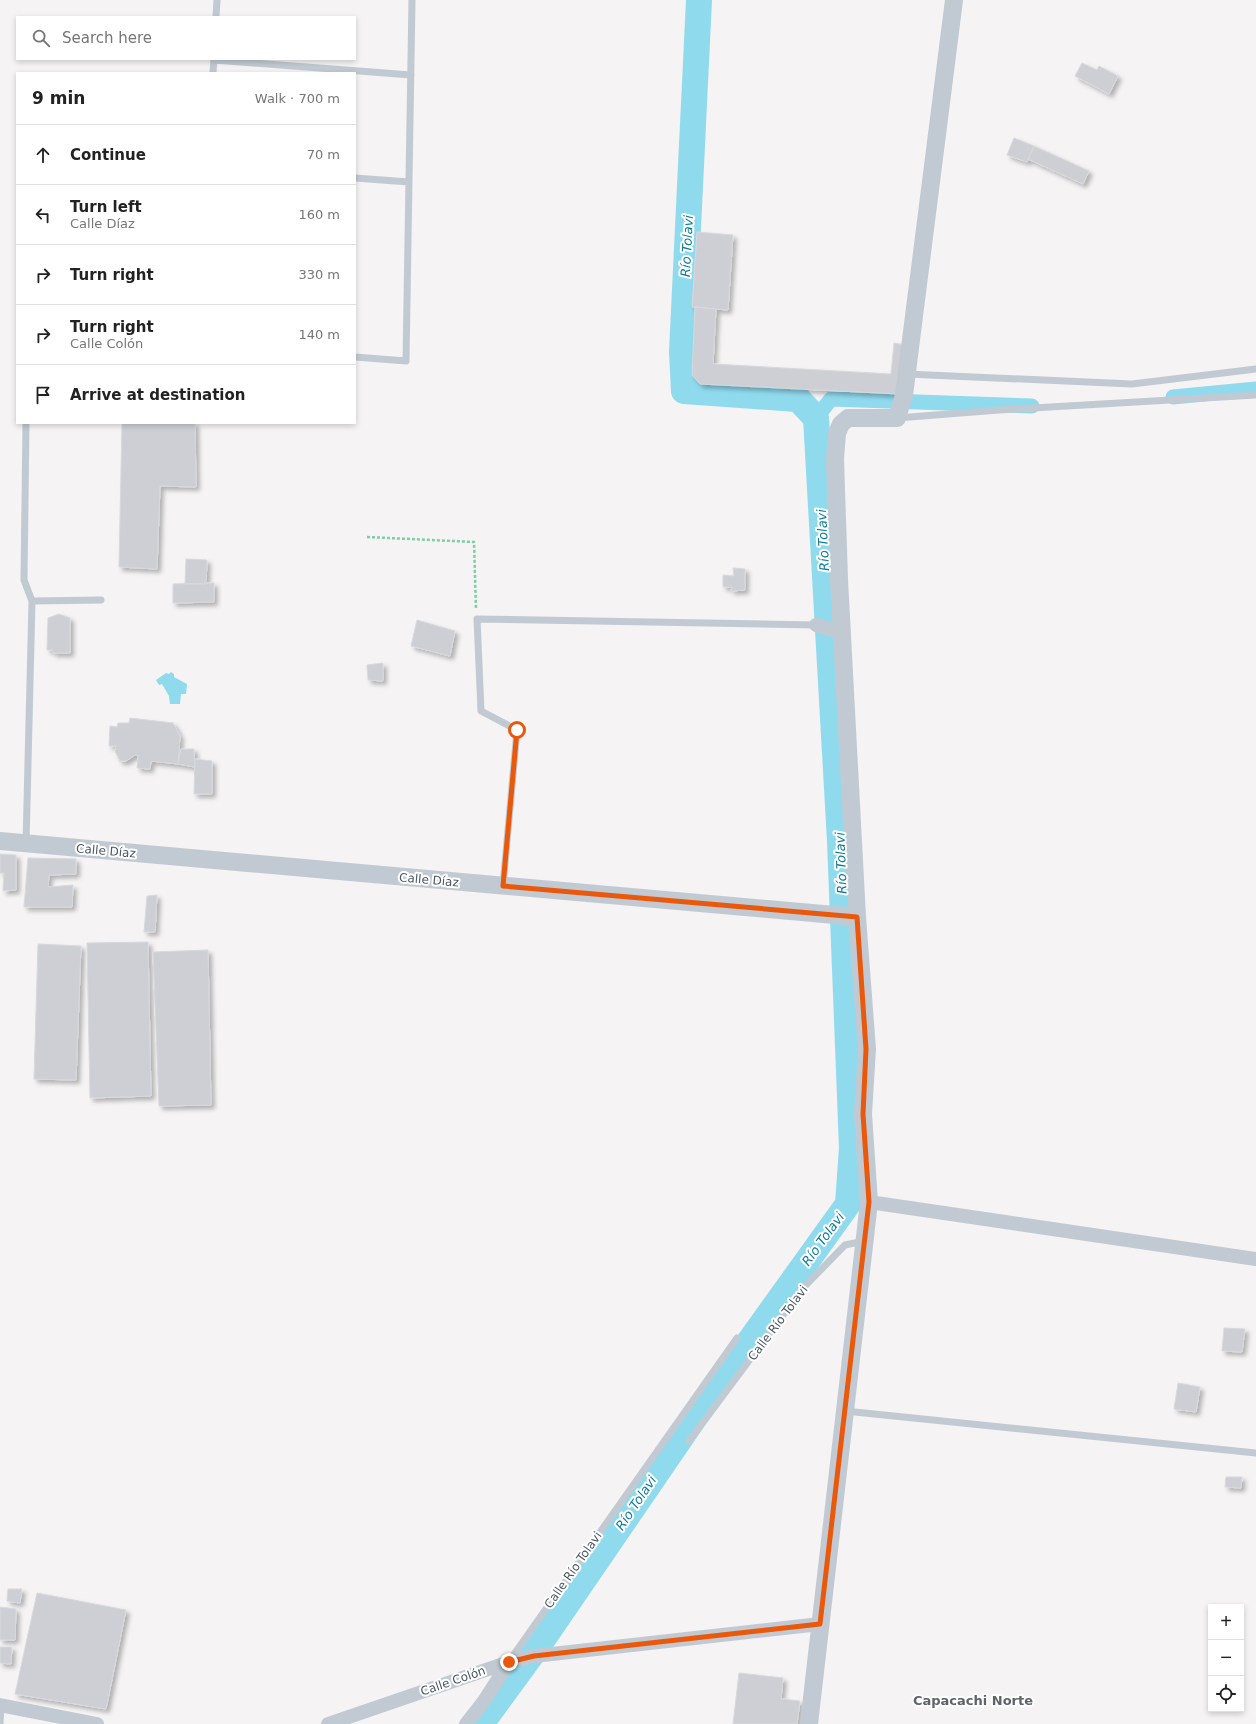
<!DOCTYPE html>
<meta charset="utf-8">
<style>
:root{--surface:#fff;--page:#f6f6f6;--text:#222;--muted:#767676;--line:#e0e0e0}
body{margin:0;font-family:"DejaVu Sans",sans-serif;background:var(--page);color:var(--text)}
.controls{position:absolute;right:12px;bottom:12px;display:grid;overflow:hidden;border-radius:0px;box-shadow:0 2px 6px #0003}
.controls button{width:36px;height:36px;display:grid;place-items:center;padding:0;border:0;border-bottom:1px solid var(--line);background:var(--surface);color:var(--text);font:20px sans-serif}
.stop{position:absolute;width:12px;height:12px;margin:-9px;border:3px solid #ea580c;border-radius:50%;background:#fff}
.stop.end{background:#ea580c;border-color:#fff;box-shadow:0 1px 4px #0008}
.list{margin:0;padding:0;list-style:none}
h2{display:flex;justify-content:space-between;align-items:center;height:52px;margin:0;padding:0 16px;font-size:17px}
h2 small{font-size:13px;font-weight:400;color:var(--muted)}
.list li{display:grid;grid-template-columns:26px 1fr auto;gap:12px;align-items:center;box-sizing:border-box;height:60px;padding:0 16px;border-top:1px solid var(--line)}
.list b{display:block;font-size:15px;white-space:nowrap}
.list p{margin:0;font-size:13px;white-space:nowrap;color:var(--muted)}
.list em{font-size:13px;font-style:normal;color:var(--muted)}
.icon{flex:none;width:22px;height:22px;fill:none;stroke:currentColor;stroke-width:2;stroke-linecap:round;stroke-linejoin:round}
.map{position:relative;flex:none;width:1256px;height:1724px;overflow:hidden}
.search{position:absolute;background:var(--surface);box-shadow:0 2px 6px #0003;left:16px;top:16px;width:340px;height:44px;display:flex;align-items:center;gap:10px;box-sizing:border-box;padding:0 14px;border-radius:0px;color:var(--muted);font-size:15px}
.panel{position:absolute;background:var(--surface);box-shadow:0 2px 6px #0003;left:16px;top:72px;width:340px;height:352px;border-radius:0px}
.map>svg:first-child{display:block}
.water{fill:#90daee}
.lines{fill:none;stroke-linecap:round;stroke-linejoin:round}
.canal{stroke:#90daee;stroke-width:15}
.river{stroke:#90daee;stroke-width:26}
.building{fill:#cdcfd5;stroke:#d7d9de;filter:url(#shadow)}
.path{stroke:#7ad0a6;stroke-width:2.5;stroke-dasharray:3 2;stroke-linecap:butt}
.service{stroke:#c1cad2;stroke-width:7}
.minor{stroke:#c1cad2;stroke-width:14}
.tertiary{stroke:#c1cad2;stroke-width:18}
.route{stroke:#ea580c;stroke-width:5}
.labels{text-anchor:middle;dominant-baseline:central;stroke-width:4;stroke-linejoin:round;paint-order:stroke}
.street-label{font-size:12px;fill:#4a5661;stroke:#fff}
.water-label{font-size:13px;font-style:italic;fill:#0c7c9b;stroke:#fff}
.neighbourhood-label{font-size:13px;font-weight:bold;fill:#5f6368;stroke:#fff}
</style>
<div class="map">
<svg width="1256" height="1724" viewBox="0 0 1256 1724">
<defs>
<filter id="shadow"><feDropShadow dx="3.5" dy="3.5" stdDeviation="2" flood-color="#0004"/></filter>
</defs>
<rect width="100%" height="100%" fill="#f5f3f3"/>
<path class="water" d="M171 672 174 674V677L187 684 186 694H181L180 704H170L169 696 162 684 159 685 156 680 166 673 169 674Z"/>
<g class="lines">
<path class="canal" d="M1173 397 1256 389
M816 418 831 399 1032 406"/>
<path class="river" d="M481 1724 543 1639 693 1420 848 1204 852 1148 840 841 816 418 798 399 684 391 682 352 699 0"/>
</g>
<path class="building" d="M1082 63 1097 70 1099 66 1118 76 1109 94 1075 76Z
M1014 138 1034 146 1027 162 1007 155Z
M1034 146 1089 171 1083 184 1028 159Z
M697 232 733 235 728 310 692 307Z
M695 307 716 309 713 364 891 374 894 343 906 345 899 394 700 384 692 375Z
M122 423H195L196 487 160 486 157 569 119 567Z
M186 559 207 560 206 584H185Z
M733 568 745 569V590L731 591 732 587H723V575L734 576Z
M214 583V602L173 603V584Z
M59 614 70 618V653H53V650H47L48 618Z
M417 620 455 631 450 656 411 646Z
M383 663V681L368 680 367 665Z
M130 718 173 723 180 736 178 764 151 761 150 769 137 768 138 756 135 755 126 761H120L115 751 116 746H109L110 726 117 727 118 723H129Z
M181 749H194L195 767 178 764Z
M195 759 212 761V794H194Z
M0 854 16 855V890L3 891 4 873H0Z
M28 858 76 859V874L49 875 48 887 73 885 72 907H24Z
M157 895 155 932H144L147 896Z
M148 942 151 1096 90 1098 87 943Z
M38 944 81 946 76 1080 34 1079Z
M208 950 211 1105 159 1106 153 952Z
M1224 1328 1245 1329 1242 1352 1222 1351Z
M1178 1383 1200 1387 1196 1412 1174 1409Z
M1226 1477H1242L1241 1488 1225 1487Z
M8 1589H22L20 1603 7 1601Z
M37 1593 126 1610 106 1709 15 1694Z
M0 1607 16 1609 15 1640H0Z
M0 1647H12L11 1664 0 1663Z
M739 1673 783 1678 781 1699 800 1701 797 1724H733Z"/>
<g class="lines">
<path class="path" d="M367 537 474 542 476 609"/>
<path class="service" d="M216 17 217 0
M214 60 411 75
M213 73 214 59
M355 178 409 182
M355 357 406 361 412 0
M907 374 1132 384 1256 369
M897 418 999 410 1256 395
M32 601 101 600
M26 844 32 601 24 580 26 423
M503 886 517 730 481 711 477 619 816 625
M845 1411 1256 1453
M689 1441 804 1287 845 1245 864 1241
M510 1660 737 1338
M0 1724 1 1705"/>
<path class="minor" d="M816 625 833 630H841
M869 1202 1256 1259
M0 1705 97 1724
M328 1724 509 1662 534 1656 820 1624
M466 1724 484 1701 509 1662"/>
<path class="tertiary" d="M0 841 857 917
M809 1724 869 1202 863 1114 867 1049 857 917 839 579 835 459 837 433 841 424 848 418H897L904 395 954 0"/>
</g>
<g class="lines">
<path class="route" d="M509 1662 534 1656 820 1624 869 1202 863 1114 866 1049 857 917 503 886 517 730"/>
</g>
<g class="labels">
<g class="street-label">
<text transform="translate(106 851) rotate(5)">Calle Díaz</text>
<text transform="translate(429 880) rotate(5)">Calle Díaz</text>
<text transform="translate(778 1323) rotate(-53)">Calle Río Tolavi</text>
<text transform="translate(573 1570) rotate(-55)">Calle Río Tolavi</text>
<text transform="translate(453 1681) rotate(-19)">Calle Colón</text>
</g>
<g class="water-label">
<text transform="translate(687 246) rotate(-87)">Río Tolavi</text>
<text transform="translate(823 540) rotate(-93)">Río Tolavi</text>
<text transform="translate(841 863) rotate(-92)">Río Tolavi</text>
<text transform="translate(823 1239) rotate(-54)">Río Tolavi</text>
<text transform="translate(636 1503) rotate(-56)">Río Tolavi</text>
</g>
<g class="neighbourhood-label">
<text x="973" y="1700">Capacachi Norte</text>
</g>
</g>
</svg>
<div class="controls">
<button>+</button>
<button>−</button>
<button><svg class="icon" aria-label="locate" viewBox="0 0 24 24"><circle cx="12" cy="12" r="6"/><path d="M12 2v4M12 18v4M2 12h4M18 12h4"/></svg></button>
</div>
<div class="stop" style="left:517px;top:730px"></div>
<div class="stop end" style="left:509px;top:1662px"></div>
<div class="search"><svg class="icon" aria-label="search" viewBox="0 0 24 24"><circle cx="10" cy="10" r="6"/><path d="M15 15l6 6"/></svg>Search here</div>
<section class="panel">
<h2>9 min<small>Walk · 700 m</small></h2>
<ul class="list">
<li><svg class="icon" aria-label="ahead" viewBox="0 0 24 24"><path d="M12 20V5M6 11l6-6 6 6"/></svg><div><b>Continue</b></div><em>70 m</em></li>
<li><svg class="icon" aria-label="left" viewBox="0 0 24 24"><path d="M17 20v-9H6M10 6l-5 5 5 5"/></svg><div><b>Turn left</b><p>Calle Díaz</p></div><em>160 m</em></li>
<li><svg class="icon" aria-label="right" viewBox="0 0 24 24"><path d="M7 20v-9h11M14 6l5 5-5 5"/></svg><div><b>Turn right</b></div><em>330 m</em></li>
<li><svg class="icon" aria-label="right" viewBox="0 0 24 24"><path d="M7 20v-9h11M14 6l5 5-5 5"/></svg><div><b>Turn right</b><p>Calle Colón</p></div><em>140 m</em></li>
<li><svg class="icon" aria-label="arrive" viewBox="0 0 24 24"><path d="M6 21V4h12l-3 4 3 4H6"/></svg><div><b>Arrive at destination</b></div></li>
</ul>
</section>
</div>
